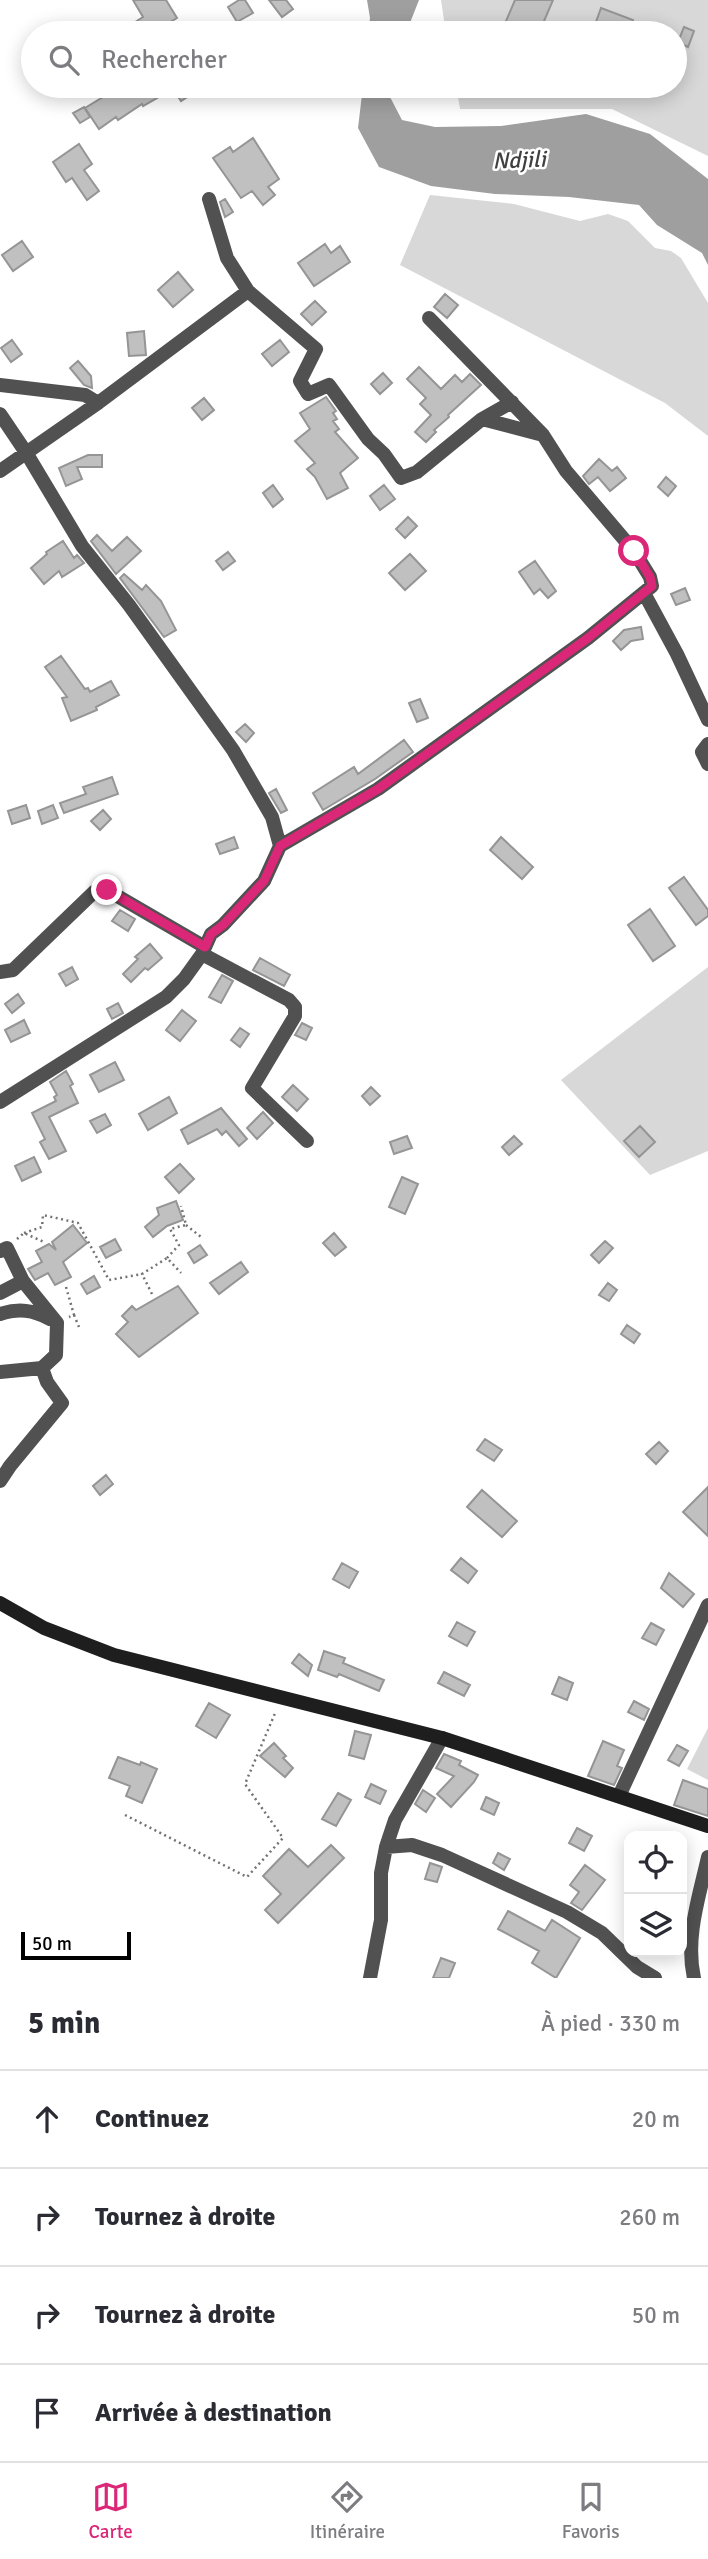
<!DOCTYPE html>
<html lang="fr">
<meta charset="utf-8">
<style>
:root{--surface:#fff;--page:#f7f7f7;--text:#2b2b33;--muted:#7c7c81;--line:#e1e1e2;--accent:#db2777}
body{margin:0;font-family:Signika,sans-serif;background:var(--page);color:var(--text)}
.controls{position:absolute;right:21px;bottom:21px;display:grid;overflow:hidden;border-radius:14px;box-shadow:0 4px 18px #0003}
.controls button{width:63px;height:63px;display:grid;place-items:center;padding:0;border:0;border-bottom:2px solid var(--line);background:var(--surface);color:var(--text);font:35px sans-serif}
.scale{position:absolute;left:21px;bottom:18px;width:110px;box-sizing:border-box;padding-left:7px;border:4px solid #000;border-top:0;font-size:19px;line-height:24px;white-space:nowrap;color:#000;-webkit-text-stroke:5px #fff;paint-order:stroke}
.stop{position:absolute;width:21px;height:21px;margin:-16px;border:5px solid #db2777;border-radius:50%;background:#fff}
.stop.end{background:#db2777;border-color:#fff;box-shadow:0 2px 7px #0008}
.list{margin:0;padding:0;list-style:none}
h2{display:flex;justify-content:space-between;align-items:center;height:91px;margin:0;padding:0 28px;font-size:30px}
h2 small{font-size:23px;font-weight:400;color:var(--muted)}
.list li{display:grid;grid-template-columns:46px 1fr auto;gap:21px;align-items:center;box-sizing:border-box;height:98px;padding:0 28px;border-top:2px solid var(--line)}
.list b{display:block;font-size:26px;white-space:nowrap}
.list em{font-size:23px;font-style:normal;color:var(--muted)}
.icon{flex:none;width:38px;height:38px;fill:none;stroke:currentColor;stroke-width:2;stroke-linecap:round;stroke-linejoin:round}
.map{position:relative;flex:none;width:708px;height:1978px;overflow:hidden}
.search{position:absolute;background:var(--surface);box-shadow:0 4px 18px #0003;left:21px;right:21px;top:21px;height:77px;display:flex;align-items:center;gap:18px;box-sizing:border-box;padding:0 24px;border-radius:38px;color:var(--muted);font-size:26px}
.sheet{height:483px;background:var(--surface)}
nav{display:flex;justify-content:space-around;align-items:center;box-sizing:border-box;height:98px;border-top:2px solid var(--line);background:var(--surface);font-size:19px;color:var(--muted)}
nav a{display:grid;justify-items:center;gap:4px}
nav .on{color:var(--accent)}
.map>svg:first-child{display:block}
.green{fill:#d8d8d8}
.water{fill:#9f9f9f}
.building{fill:#c0c0c0;stroke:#959595;stroke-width:2}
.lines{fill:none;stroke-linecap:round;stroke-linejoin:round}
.path{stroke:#737373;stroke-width:2.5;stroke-dasharray:2 3.5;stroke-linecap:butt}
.street{stroke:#515151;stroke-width:14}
.secondary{stroke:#1e1e1e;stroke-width:14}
.route{stroke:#db2777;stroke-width:9}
.labels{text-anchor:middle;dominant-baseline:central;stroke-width:5;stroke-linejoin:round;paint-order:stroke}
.water-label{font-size:23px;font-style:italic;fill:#404040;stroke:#fff}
</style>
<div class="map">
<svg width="708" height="1978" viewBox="0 0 708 1978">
<rect width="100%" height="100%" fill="#fff"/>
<path class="green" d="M441 0H708V156L612 109H460L456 86H675V33H446Z
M430 195 514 204 580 221 608 214 628 221 655 248 671 251 681 258 708 303V436L665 403 400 265Z
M708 967V1151L650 1175 561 1080Z
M708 1728V1780L687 1769Z"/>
<path class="water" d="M367 0H419L406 33H368L370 18Z
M363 86H392L390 97 402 120 435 127 501 126 586 114 650 134 708 179V265L702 253 657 225 639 205 569 197 495 194 431 186 379 167 358 128Z"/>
<path class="building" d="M133 0H166L177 18 152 33H118L143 17Z
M239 0H245L253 13 237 22 228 7Z
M269 0H286L293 9 282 17Z
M515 0H553L539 33H501Z
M601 8 633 20 628 33H592Z
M684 27 694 31 688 47 678 42Z
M121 86H204L181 101 173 89 143 106 142 104 118 120 116 117 99 129 85 108Z
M84 107 90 117 80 123 73 113Z
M253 138 279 179 268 187 275 195 263 205 252 191 241 198 213 158 230 147 233 152Z
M79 144 92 164 84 170 99 191 87 200 72 178 66 182 53 162Z
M225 199 233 212 225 217 220 202Z
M22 241 33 257 13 271 2 255Z
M325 244 331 253 340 246 350 262 314 286 298 263Z
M178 272 193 290 173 307 158 290Z
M445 294 458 305 447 318 434 307Z
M315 301 326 312 312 325 301 314Z
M144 331 146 355 129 356 127 333Z
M12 340 22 354 11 362 1 348Z
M280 340 289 352 272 366 262 354Z
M78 361 91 376 92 388 84 385 70 368Z
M419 367 441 389 455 375 462 382 470 374 481 385 448 415 449 417 434 430 436 432 426 442 415 432 431 415 420 404 426 398 407 379Z
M383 373 392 383 380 394 371 384Z
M326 397 336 411 333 413 337 419 333 421 339 429 335 432 358 458 340 473 348 488 327 499 315 477 307 469 315 463 295 441 310 429 300 413Z
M204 398 214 410 202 420 192 408Z
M88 455H102V467H77L82 479 66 486 59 468Z
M599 459 612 471 617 467 626 478 610 491 598 477 589 484 583 476Z
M666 477 676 486 668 496 658 487Z
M273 485 283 499 273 507 263 493Z
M384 485 395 499 380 510 370 496Z
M408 517 417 526 405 538 396 529Z
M97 535 112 551 127 537 141 551 116 574 91 541Z
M63 541 74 558 77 555 84 563 62 577 59 571 44 584 31 568 47 554 46 552Z
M228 552 235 561 223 570 216 561Z
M410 554 426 571 405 590 389 573Z
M535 561 556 591 548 598 540 589 534 594 519 572Z
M124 574 142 590 146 585 161 601 176 630 164 637 120 578Z
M685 588 690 600 676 605 671 594Z
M641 627 643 639 631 641 621 650 613 641 624 630Z
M61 656 85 689 88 688 90 692 111 681 119 695 96 707 97 710 71 721 62 698 67 697 45 667Z
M420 699 428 718 417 722 409 703Z
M245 724 254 733 246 742 236 732Z
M404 740 413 752 375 779 323 810 313 793 354 767 358 774Z
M112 777 118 794 64 813 60 803 86 794 83 787Z
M276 789 287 810 281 813 269 793Z
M26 805 30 818 12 824 8 811Z
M53 805 58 818 42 824 38 811Z
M103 810 111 819 100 830 91 821Z
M234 837 238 848 220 854 216 844Z
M501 837 533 867 522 879 490 850Z
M684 877 708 910V916L696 925 669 888Z
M650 909 675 946 653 961 628 925Z
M120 910 135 919 128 931 112 921Z
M150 944 162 958 148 970 145 968 131 982 123 974 138 959 135 957Z
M260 958 290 975 284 986 253 970Z
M72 967 78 979 66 986 59 974Z
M222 975 233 981 221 1003 209 997Z
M18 994 24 1003 12 1013 5 1004Z
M118 1003 123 1013 112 1019 107 1009Z
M182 1010 196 1021 180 1041 166 1030Z
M24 1020 30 1033 11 1042 5 1030Z
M302 1023 312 1028 306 1040 295 1035Z
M240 1028 249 1034 240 1047 231 1040Z
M115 1062 124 1080 99 1092 90 1075Z
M66 1071 73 1084 70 1086 78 1103 49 1117 66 1151 49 1159 40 1142 45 1139 32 1113 56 1101 54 1097 57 1095 50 1082Z
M293 1085 308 1099 297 1111 282 1097Z
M371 1087 380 1096 370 1105 362 1096Z
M169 1097 177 1113 148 1130 139 1114Z
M221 1108 247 1139 239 1146 226 1131 222 1135 217 1129 188 1144 181 1130Z
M263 1112 273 1123 257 1139 247 1128Z
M105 1114 111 1125 97 1133 90 1121Z
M640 1126 655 1142 639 1157 624 1141Z
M407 1136 412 1148 394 1154 390 1142Z
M514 1136 522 1144 509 1155 502 1147Z
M34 1157 41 1172 22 1181 15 1166Z
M180 1164 194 1179 179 1193 165 1177Z
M402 1177 418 1184 405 1214 389 1207Z
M176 1201 183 1220 167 1226 153 1237 145 1227 159 1215 157 1208Z
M73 1225 87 1243 63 1262 71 1277 55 1285 48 1273 35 1280 28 1269 42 1262 36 1251 49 1244 56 1250 52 1242Z
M334 1233 346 1247 335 1256 323 1243Z
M115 1239 121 1250 106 1258 100 1247Z
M605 1241 613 1248 599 1263 591 1255Z
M200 1245 207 1255 194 1263 188 1253Z
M241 1262 248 1272 219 1294 210 1283Z
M94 1276 100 1287 87 1294 81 1284Z
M608 1283 617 1290 609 1301 599 1295Z
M178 1286 198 1313 139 1357 116 1334 128 1322 122 1316 132 1306 136 1310Z
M627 1325 640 1334 634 1343 621 1334Z
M485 1439 502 1450 494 1461 477 1450Z
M659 1442 668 1451 656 1464 646 1454Z
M106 1475 113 1484 100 1495 93 1486Z
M708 1487V1536L683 1512Z
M482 1490 517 1521 502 1537 467 1507Z
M461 1558 477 1571 468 1583 451 1570Z
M342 1563 358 1572 349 1588 333 1579Z
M669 1573 694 1594 683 1607 661 1588Z
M457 1622 475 1632 467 1646 449 1636Z
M651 1623 664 1630 656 1645 642 1638Z
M324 1651 345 1658 343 1663 384 1680 379 1691 339 1674 337 1677 318 1670Z
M299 1654 312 1665 308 1676 292 1663Z
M444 1672 470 1685 464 1696 438 1683Z
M559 1677 573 1683 567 1700 552 1694Z
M634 1701 649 1709 644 1720 628 1712Z
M209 1703 230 1715 216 1738 196 1726Z
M355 1731 371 1735 364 1759 349 1755Z
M603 1741 624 1750 617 1766 622 1768 614 1785 588 1776Z
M274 1743 286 1756 283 1758 293 1768 285 1777 260 1756Z
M677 1745 688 1751 679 1766 668 1760Z
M444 1754 461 1761 459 1765 478 1775 474 1782 451 1807 437 1794 454 1776 436 1768Z
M118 1757 140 1765 141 1762 157 1769 142 1803 126 1796 130 1786 109 1778Z
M683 1780 708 1789V1816L674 1805Z
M371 1784 386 1791 380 1804 365 1797Z
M423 1790 435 1798 426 1812 415 1804Z
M338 1793 351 1800 336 1826 322 1819Z
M486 1797 499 1803 494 1815 481 1809Z
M577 1828 592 1836 584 1851 569 1843Z
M331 1845 344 1858 278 1923 265 1910 281 1894 263 1876 289 1849 308 1867Z
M498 1853 510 1859 504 1870 493 1863Z
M430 1863 442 1867 437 1882 425 1879Z
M585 1865 605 1880 582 1910 571 1903 579 1892 570 1885Z
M508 1911 545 1931 552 1920 580 1938 556 1978 532 1963 539 1951 498 1929Z
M441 1958 455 1963 449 1978H433Z"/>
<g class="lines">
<path class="path" d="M186 1225 201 1237
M24 1233 42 1227 43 1215 78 1223 109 1280 142 1274
M17 1239 24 1233 44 1242
M167 1258 179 1245 170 1229 186 1225 181 1206
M66 1287 74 1315 69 1317
M152 1294 142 1274 167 1258 181 1273
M74 1315 79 1327
M125 1815 247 1877 283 1838 245 1784 276 1711"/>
<path class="street" d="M209 199 227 258 248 291
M0 385 85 395 98 403
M0 414 27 454 82 546 129 605 233 750 272 817 280 846 264 881 223 925 211 934 202 954 184 979 166 997 0 1102
M482 419 512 402
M0 471 98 403 248 291 316 349 300 381 308 394 329 385 368 439 384 454 401 478 417 472 482 419 543 435
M644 593 677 654 708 720
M708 744 702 752 708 764
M280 846 378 789 588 638 652 586 650 577 634 551 566 471 543 435 429 318
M202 954 289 1000 295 1007V1016L252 1088 307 1141
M0 972 13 970 94 892 101 889 107 890 205 947
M0 1251 7 1248 23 1281 57 1323 56 1355 42 1368
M0 1293 23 1281
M0 1314C19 1308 33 1310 50 1319
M0 1372 42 1368 47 1382 62 1403 10 1466 0 1481
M619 1796 708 1605
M386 1847 412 1845 442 1855 567 1912 602 1933 637 1967 655 1978
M370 1978 381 1920V1873L386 1847 395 1820 442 1738
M694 1978C685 1938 699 1897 708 1857"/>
<path class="secondary" d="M0 1603 44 1628 114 1655 442 1738 708 1826"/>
</g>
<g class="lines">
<path class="route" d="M107 890 205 947 211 934 223 925 264 881 280 846 378 789 588 638 652 586 650 577 634 551"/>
</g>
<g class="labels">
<g class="water-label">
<text transform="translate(519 160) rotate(-2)">Ndjili</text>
</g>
</g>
</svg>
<div class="controls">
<button><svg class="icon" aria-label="locate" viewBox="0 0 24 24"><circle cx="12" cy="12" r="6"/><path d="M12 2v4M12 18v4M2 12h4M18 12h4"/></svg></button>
<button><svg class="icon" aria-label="layers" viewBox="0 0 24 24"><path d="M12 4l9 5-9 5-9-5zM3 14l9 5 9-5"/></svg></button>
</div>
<div class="scale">50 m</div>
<div class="stop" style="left:634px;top:551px"></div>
<div class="stop end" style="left:107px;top:890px"></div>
<div class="search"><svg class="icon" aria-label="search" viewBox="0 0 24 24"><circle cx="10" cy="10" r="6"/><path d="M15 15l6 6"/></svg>Rechercher</div>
</div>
<section class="sheet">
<h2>5 min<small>À pied · 330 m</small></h2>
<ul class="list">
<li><svg class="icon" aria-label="ahead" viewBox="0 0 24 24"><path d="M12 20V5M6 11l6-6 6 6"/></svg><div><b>Continuez</b></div><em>20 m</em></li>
<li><svg class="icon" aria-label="right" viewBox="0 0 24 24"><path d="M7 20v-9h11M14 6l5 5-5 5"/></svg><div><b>Tournez à droite</b></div><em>260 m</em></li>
<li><svg class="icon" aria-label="right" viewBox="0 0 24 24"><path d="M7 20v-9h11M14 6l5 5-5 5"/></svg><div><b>Tournez à droite</b></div><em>50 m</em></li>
<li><svg class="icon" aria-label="arrive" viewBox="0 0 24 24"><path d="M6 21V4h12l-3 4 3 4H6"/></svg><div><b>Arrivée à destination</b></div></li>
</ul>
</section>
<nav>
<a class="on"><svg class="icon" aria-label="map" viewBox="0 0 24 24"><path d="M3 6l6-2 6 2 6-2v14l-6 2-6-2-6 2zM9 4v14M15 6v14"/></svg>Carte</a>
<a><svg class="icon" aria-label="directions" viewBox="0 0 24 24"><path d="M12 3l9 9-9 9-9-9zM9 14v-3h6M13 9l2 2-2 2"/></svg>Itinéraire</a>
<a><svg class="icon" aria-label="saved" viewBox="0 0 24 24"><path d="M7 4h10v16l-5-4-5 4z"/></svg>Favoris</a>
</nav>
